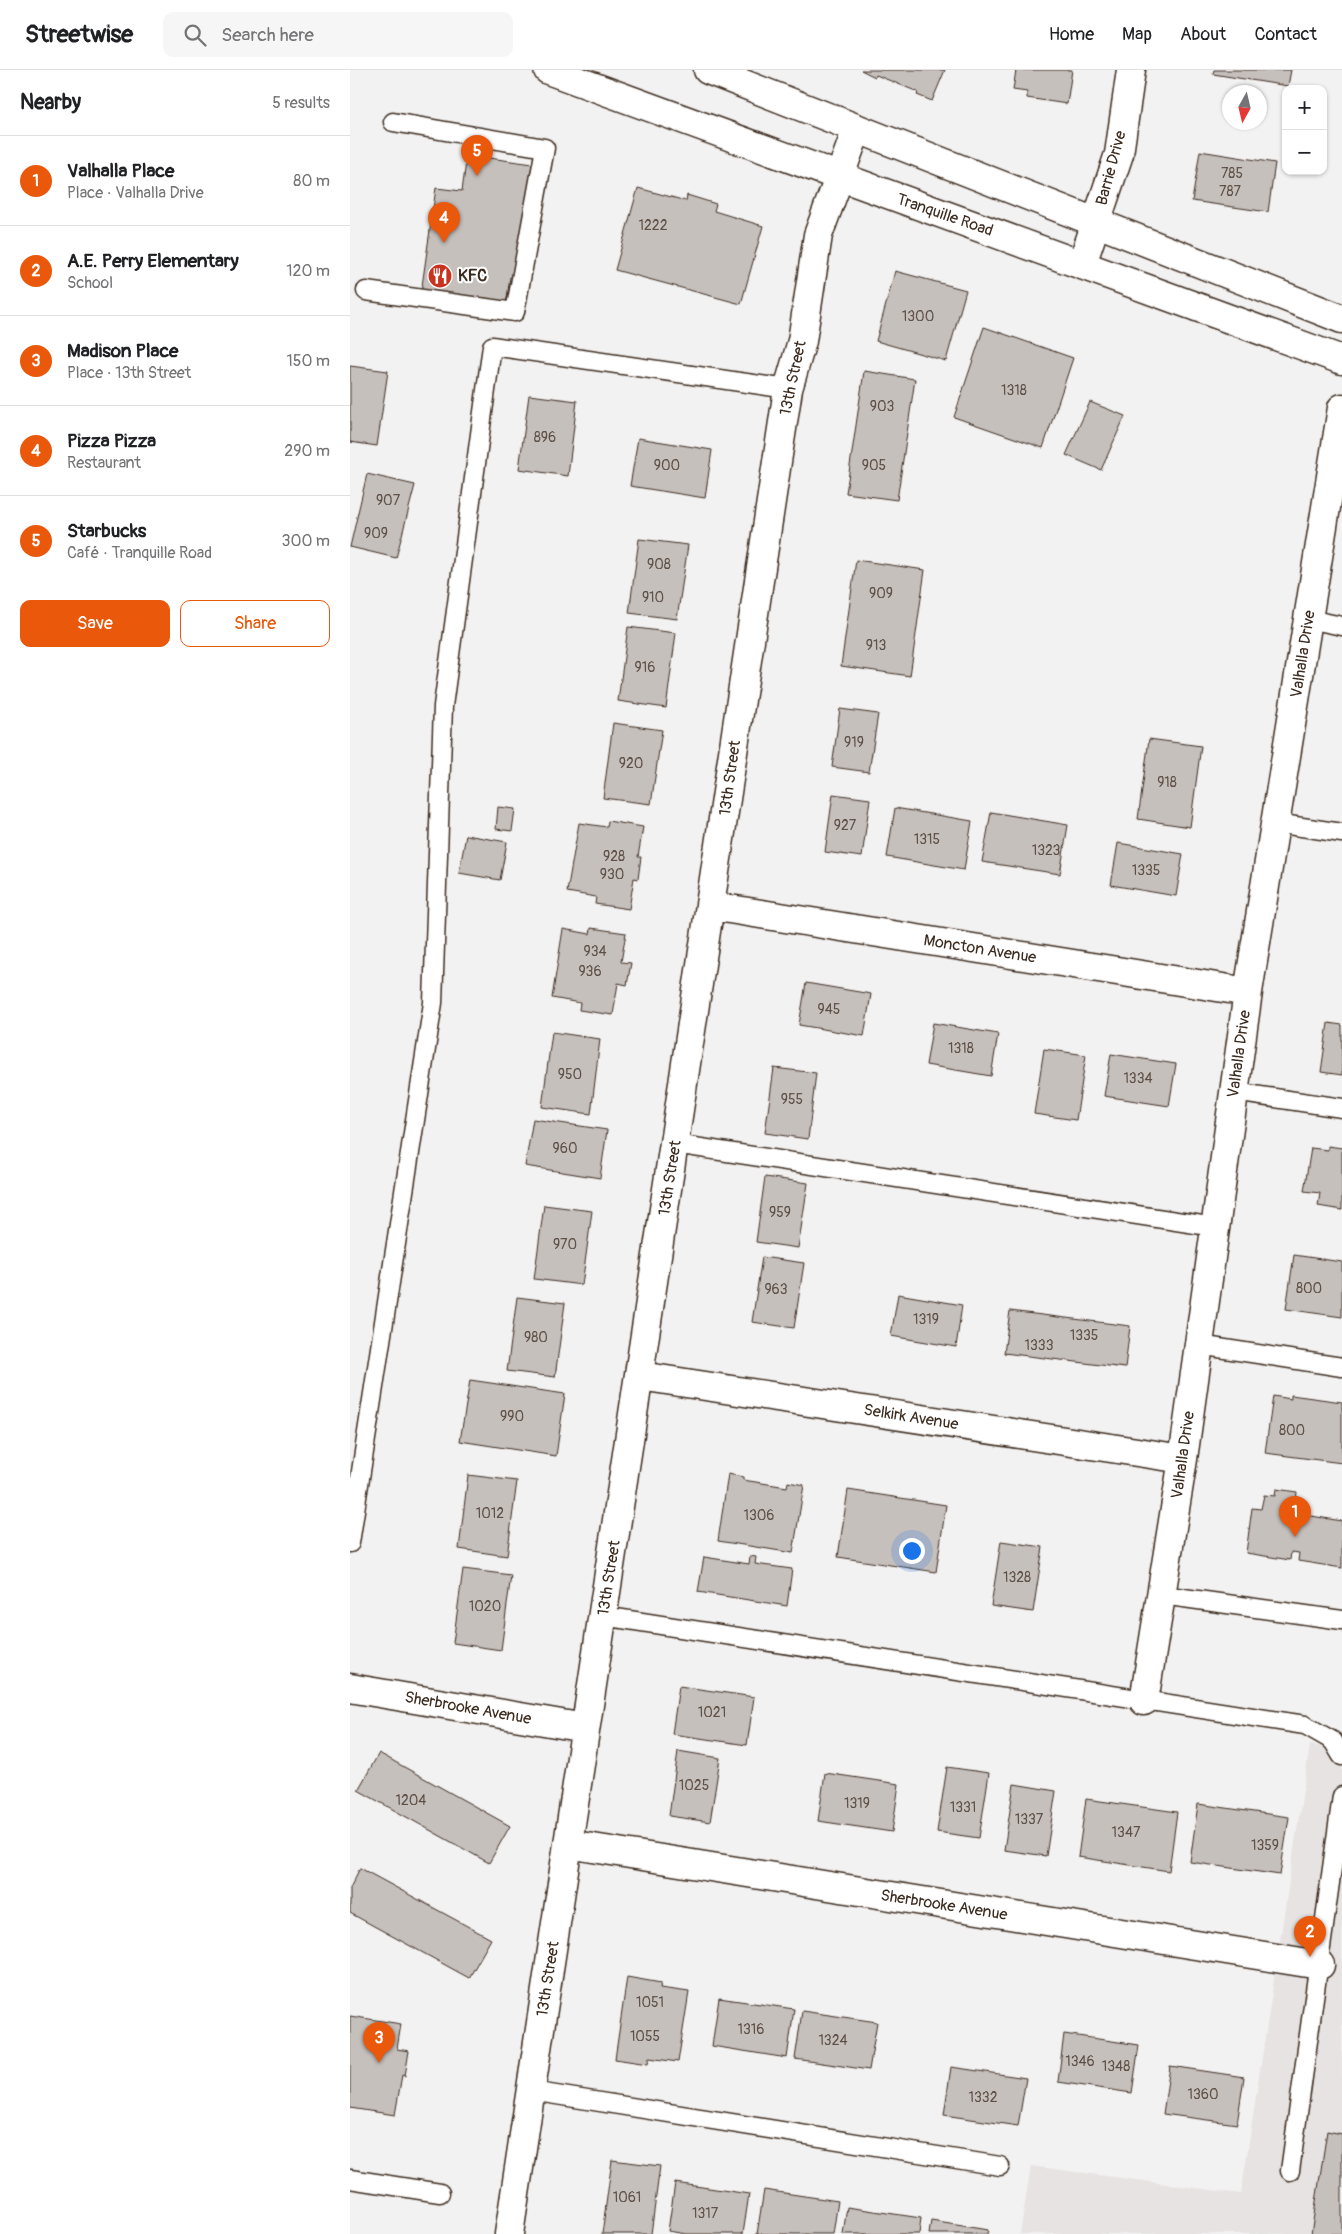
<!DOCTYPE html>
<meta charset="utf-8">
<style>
:root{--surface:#fff;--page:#f6f6f6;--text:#202124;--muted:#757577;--line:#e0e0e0;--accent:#ea580c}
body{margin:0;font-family:Pangolin,sans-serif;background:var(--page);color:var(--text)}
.controls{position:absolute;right:15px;top:15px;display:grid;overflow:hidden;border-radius:10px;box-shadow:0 1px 4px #0004}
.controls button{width:45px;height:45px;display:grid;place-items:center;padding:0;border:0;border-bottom:1px solid var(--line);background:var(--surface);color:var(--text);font:25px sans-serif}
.compass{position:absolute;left:872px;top:15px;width:45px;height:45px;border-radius:50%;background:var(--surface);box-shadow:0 1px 4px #0004;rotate:188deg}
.you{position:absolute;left:561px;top:1480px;width:18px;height:18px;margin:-12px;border:4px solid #fff;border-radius:50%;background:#1a73e8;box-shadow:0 0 0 8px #1a73e833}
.badge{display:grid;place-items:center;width:32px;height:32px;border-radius:50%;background:var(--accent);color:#fff;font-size:16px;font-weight:700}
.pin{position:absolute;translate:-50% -41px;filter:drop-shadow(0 1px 2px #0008)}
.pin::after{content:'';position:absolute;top:26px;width:18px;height:15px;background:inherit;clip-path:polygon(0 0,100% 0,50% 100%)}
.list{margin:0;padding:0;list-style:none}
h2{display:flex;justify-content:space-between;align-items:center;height:65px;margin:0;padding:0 20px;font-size:21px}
h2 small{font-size:16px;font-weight:400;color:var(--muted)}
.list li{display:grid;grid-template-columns:32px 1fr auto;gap:15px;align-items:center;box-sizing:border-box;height:90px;padding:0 20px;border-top:1px solid var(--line)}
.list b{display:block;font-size:19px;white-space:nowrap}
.list p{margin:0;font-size:16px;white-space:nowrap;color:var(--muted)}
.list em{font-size:16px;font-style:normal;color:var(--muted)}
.actions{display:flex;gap:10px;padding:15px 20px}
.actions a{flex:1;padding:11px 0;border:1px solid var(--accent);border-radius:10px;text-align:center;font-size:18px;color:var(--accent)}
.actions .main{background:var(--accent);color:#fff}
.icon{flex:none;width:28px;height:28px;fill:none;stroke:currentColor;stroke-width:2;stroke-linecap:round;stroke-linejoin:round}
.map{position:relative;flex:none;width:992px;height:2164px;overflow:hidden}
header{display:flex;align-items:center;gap:30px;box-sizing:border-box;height:70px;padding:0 25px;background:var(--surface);border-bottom:1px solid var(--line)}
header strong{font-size:24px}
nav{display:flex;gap:28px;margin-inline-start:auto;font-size:18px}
.search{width:350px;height:45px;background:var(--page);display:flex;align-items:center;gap:12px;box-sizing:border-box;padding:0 18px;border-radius:10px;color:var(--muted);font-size:19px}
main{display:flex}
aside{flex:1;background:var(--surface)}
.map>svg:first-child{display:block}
.built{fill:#e6e3e2}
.building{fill:#c6c0bd;stroke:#3b2a1e}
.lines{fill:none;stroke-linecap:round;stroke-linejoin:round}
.lane-casing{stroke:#3b2a1e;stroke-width:21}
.street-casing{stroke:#3b2a1e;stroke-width:31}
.secondary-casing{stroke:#3b2a1e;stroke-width:31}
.lane{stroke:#fff;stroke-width:18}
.street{stroke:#fff;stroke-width:28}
.secondary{stroke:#fff;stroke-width:28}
.labels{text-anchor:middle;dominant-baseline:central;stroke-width:4;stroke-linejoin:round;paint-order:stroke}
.number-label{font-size:14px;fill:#5e5046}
.street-label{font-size:16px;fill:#3b2a1e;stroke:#fff}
.poi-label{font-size:16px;font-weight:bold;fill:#3b2a1e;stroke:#fff;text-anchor:start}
</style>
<header>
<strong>Streetwise</strong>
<div class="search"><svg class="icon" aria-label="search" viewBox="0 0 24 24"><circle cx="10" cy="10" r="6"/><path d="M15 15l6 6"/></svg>Search here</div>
<nav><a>Home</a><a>Map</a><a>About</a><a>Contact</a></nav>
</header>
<main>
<aside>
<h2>Nearby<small>5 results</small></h2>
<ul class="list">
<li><span class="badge">1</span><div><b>Valhalla Place</b><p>Place · Valhalla Drive</p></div><em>80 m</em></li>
<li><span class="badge">2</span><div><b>A.E. Perry Elementary</b><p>School</p></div><em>120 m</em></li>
<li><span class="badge">3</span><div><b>Madison Place</b><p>Place · 13th Street</p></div><em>150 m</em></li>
<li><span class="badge">4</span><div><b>Pizza Pizza</b><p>Restaurant</p></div><em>290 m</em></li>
<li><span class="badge">5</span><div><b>Starbucks</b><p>Café · Tranquille Road</p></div><em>300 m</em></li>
</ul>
<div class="actions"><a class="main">Save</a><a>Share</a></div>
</aside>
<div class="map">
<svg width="992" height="2164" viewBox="0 0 992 2164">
<rect width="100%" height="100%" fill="#f3f2f2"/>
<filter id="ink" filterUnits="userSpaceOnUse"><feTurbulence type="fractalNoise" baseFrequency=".02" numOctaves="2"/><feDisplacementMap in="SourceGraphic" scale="10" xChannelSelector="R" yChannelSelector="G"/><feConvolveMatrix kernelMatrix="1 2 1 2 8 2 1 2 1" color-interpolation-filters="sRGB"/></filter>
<g filter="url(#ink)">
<path class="built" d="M960 1675 992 1679V2164H670L681 2096 891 2124Z"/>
<path class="building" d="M511 0H595L582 31 567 25 568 22 526 5 525 7Z
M666 0H722L717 34 677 28V22L663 20Z
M864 0H941L938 16 863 4Z
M850 81 925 93 918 142 842 131Z
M117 85 183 94 167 208 160 207 156 235 71 223 86 118 112 121Z
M288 118 336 131 337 125 366 134 364 141 413 156 391 234 265 200Z
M545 201 616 220 596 291 526 271Z
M634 257 723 288 693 378 604 347Z
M0 296 38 301 27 376 0 372Z
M514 301 565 309 547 430 496 423Z
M179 325 227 331 218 406 169 399Z
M740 332 775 346 751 400 716 385Z
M288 368 362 380 355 428 280 416Z
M17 404 65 415 46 488 0 477Z
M289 469 338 475 327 549 279 543Z
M506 490 575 500 560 606 491 596Z
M278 557 326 563 316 638 268 631Z
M490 639 528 644 519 702 482 697Z
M263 653 312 660 301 734 253 728Z
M799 669 851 676 840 757 788 749Z
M483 724 520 729 512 787 475 782Z
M148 737 165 739 162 761 146 759Z
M545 738 622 751 614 800 537 787Z
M641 742 718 755 710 804 632 792Z
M258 751 293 757 288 787H291L288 809 284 808 279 839 245 834 246 827 217 822 229 753 257 757Z
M116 765 157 772 150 810 109 803Z
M768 773 833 784 826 826 761 815Z
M241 858 276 863 271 892 281 893 277 915 268 913 263 945 229 940 230 933 202 928 213 859 240 864Z
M456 913 521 924 514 966 449 955Z
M583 953 648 964 641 1006 576 995Z
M978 953 992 955V1005L971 1002Z
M202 962 250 969 241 1044 192 1037Z
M694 979 736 985 726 1050 684 1044Z
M761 984 826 994 819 1036 754 1026Z
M424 998 466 1003 458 1069 415 1063Z
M183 1049 257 1060 250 1108 175 1096Z
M978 1076 992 1078V1140L968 1136 970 1123 954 1121 961 1078 978 1080Z
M415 1107 458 1113 448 1178 406 1172Z
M194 1135 242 1141 232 1215 184 1209Z
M944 1185 992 1192V1247L936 1239Z
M412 1187 454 1193 444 1258 402 1252Z
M548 1224 612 1235 606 1277 541 1266Z
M167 1227 215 1233 205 1307 157 1301Z
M660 1241 780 1256 775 1298 654 1283Z
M120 1310 215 1324 206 1386 110 1371Z
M941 1325 992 1332V1393L915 1383 923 1326 941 1329Z
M378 1404 393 1407V1410L437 1417 438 1412 454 1415 443 1483 368 1471Z
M118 1405 167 1411 157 1486 109 1479Z
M926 1419 947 1422 944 1446 955 1448V1445L992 1451V1498L948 1491 949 1483 941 1482 940 1490 896 1483 902 1438 911 1439 914 1425 925 1426Z
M498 1420 596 1435 586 1502 488 1487Z
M651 1471 693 1477 683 1542 641 1536Z
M400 1486 406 1487 405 1494 442 1499 437 1536 348 1522 354 1487 399 1494Z
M113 1499 161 1505 151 1580 103 1573Z
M329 1616 404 1627 397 1675 322 1664Z
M328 1681 370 1688 360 1752 319 1746Z
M29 1683 160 1756 139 1793 8 1720Z
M597 1697 639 1703 629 1768 587 1762Z
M475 1703 549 1714 542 1762 468 1751Z
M664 1714 706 1721 696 1786 654 1780Z
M736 1729 827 1742 819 1801 728 1787Z
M848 1734 939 1747 930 1805 840 1792Z
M10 1798 141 1869 119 1908 0 1843V1818Z
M277 1907 311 1913 310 1918 339 1922 328 1992 299 1988 298 1994 265 1989Z
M369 1928 444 1939 437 1988 362 1976Z
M452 1941 527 1952 519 2000 445 1989Z
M0 1946 51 1954 47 1979 59 1981 55 2006 52 2005 45 2045 0 2038Z
M714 1964 789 1975 782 2023 708 2012Z
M820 1996 894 2007 887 2054 813 2044Z
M601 1997 676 2008 668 2056 594 2045Z
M977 2061 992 2064V2164H961Z
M262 2090 310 2096 301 2164H252Z
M325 2113 399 2124 393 2164H336L318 2161Z
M414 2120 488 2131 483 2164H407Z
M497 2137 571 2148 569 2164H493Z
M581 2151 638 2160 637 2164H579Z"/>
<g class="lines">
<defs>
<path id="lane" d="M16 221 165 242 195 78 43 52
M958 549 992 556
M925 753 992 763
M884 1022 992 1038
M325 1074 865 1157
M849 1275 992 1297
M0 1473 83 933 93 636 142 276 438 319
M812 1525 992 1550
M253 1546 955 1655 983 1671 992 1686
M181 2021 650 2096
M940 2101 992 1726
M0 2109 90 2123"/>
<path id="street" d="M732 194 769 84 781 0
M361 836 898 922
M290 1306 833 1389
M0 1618 235 1658
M794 1631 833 1389 898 922 992 338
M218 1774 970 1895
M159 2164 438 319 452 271 468 165 507 59"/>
<path id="secondary" d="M198 0 992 290
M358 0 992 249"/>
</defs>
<use href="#lane" class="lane-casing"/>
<use href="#street" class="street-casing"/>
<use href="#secondary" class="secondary-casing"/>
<use href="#lane" class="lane"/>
<use href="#street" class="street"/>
<use href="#secondary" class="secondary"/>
</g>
</g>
<defs>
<symbol id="restaurant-disc" viewBox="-11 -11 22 22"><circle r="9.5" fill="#c8321e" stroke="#fff"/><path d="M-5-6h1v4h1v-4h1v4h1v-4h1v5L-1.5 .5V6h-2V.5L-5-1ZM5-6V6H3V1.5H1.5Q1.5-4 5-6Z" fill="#fff"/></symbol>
</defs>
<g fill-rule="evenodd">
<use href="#restaurant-disc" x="76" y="192" width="28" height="28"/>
</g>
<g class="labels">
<g class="number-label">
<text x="882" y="103">785</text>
<text x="880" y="121">787</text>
<text x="303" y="155">1222</text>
<text x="568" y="246">1300</text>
<text x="664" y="320">1318</text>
<text x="532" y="336">903</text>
<text x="195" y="367">896</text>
<text x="317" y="395">900</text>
<text x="524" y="395">905</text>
<text x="38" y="430">907</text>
<text x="26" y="463">909</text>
<text x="309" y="494">908</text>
<text x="531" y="523">909</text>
<text x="303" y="527">910</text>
<text x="526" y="575">913</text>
<text x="295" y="597">916</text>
<text x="504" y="672">919</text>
<text x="281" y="693">920</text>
<text x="817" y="712">918</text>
<text x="495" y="755">927</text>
<text x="577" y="769">1315</text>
<text x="696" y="780">1323</text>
<text x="264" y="786">928</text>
<text x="796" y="800">1335</text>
<text x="262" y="804">930</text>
<text x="245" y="881">934</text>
<text x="240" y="901">936</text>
<text x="479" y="939">945</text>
<text x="611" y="978">1318</text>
<text x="220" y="1004">950</text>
<text x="788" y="1008">1334</text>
<text x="442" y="1029">955</text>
<text x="215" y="1078">960</text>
<text x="430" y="1142">959</text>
<text x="215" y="1174">970</text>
<text x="959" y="1218">800</text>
<text x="426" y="1219">963</text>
<text x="576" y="1249">1319</text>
<text x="734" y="1265">1335</text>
<text x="186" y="1267">980</text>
<text x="689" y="1275">1333</text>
<text x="162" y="1346">990</text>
<text x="942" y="1360">800</text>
<text x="140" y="1443">1012</text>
<text x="409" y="1445">1306</text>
<text x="667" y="1507">1328</text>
<text x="135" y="1536">1020</text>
<text x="362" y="1642">1021</text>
<text x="344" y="1715">1025</text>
<text x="61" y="1730">1204</text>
<text x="507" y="1733">1319</text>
<text x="613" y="1737">1331</text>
<text x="679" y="1749">1337</text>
<text x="776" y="1762">1347</text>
<text x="915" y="1775">1359</text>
<text x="300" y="1932">1051</text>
<text x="401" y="1959">1316</text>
<text x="295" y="1966">1055</text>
<text x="483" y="1970">1324</text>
<text x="730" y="1991">1346</text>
<text x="766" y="1996">1348</text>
<text x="853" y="2024">1360</text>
<text x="633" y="2027">1332</text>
<text x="277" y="2127">1061</text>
<text x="355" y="2143">1317</text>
</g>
<g class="street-label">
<text transform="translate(761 98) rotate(-75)">Barrie Drive</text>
<text transform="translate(595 145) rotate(19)">Tranquille Road</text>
<text transform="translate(443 308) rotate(-78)">13th Street</text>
<text transform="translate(953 584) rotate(-81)">Valhalla Drive</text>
<text transform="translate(380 708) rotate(-82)">13th Street</text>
<text transform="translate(630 879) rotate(9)">Moncton Avenue</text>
<text transform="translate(889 984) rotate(-82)">Valhalla Drive</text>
<text transform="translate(320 1108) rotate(-81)">13th Street</text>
<text transform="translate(561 1347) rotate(9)">Selkirk Avenue</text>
<text transform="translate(833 1385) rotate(-82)">Valhalla Drive</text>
<text transform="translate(259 1508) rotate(-81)">13th Street</text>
<text transform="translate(118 1638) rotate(10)">Sherbrooke Avenue</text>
<text transform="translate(594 1835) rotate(9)">Sherbrooke Avenue</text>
<text transform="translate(198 1909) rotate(-81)">13th Street</text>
</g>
<g class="poi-label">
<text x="108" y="206">KFC</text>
</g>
</g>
</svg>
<div class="controls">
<button>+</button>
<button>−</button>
</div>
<svg class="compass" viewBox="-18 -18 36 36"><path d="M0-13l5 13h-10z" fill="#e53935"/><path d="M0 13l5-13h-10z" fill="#757577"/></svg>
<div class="you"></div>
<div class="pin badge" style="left:945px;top:1467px">1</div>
<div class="pin badge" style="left:960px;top:1887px">2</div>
<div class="pin badge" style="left:29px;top:1993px">3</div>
<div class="pin badge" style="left:94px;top:173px">4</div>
<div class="pin badge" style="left:127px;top:106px">5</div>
</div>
</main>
